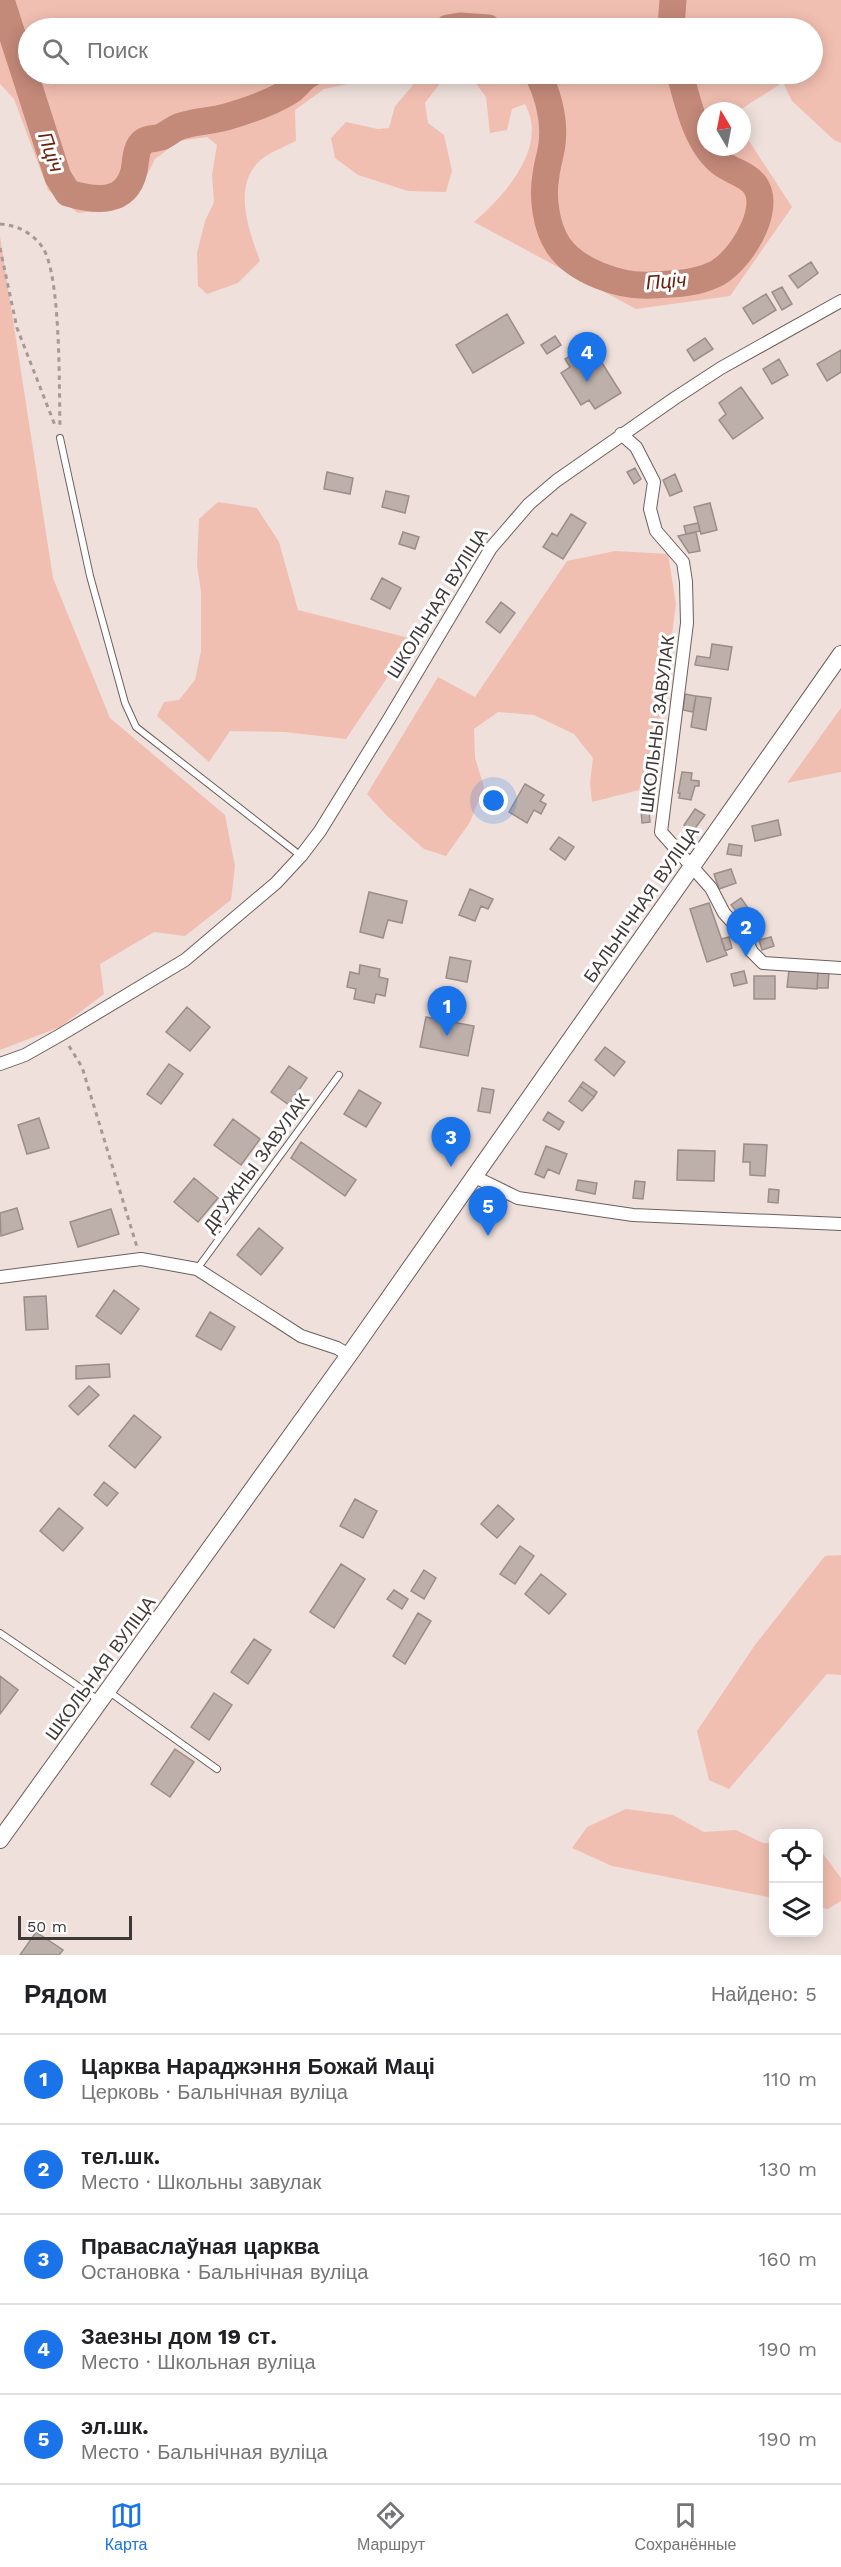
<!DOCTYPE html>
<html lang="ru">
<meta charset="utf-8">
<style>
:root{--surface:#fff;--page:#f6f6f6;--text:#202124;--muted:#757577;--line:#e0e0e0;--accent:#1a73e8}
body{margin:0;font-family:"Work Sans",sans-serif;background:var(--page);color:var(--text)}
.controls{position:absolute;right:18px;bottom:18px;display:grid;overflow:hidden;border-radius:12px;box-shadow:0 3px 15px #0003}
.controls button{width:54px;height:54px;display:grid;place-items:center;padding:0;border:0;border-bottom:2px solid var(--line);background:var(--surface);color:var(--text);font:30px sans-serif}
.compass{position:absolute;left:697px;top:102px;width:54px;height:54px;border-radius:50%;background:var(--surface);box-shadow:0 3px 15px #0003;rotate:350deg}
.scale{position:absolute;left:18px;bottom:15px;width:114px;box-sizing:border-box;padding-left:6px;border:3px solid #3e3836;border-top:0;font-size:16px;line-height:21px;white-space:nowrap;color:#3e3836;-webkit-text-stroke:4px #fff;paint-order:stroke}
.you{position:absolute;left:494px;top:801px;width:21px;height:21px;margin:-15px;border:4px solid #fff;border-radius:50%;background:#1a73e8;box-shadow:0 0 0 9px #1a73e833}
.badge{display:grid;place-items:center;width:39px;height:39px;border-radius:50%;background:var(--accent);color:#fff;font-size:20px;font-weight:700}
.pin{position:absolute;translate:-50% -50px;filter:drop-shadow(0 2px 3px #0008)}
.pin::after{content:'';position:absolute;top:32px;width:21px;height:18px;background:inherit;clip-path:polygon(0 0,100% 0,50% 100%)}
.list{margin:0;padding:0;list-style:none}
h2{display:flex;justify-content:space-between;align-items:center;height:78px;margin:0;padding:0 24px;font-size:26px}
h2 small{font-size:20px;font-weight:400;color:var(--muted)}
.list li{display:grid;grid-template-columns:39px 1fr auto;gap:18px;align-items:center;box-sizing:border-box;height:90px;padding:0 24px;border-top:2px solid var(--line)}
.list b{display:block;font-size:22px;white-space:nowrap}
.list p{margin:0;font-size:20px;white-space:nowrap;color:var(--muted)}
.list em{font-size:20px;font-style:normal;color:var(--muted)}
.icon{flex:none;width:33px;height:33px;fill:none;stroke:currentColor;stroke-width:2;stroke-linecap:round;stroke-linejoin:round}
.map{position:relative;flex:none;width:841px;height:1955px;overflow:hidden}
.search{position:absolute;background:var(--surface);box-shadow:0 3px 15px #0003;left:18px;right:18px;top:18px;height:66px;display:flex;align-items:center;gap:15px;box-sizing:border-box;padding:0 21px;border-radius:33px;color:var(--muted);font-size:22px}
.sheet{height:528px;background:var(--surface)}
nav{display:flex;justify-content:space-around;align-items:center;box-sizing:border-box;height:84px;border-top:2px solid var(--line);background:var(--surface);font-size:16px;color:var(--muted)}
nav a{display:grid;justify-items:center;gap:3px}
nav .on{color:var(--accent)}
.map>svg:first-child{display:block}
.green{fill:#f1bfb1}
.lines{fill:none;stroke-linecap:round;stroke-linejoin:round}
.river{stroke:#c38979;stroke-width:27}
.building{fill:#bdafaa;stroke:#9b8d89;stroke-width:1.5}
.lane-casing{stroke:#6c5f5c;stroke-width:8}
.street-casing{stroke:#6c5f5c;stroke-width:14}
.secondary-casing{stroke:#6c5f5c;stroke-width:18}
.path{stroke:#a59a96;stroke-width:3;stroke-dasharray:4.5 4.5;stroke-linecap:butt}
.lane{stroke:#fff;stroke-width:6}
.street{stroke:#fff;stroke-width:12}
.secondary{stroke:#fff;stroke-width:16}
.labels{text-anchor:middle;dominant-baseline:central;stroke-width:6;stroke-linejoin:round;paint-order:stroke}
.street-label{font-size:18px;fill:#3e3836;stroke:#fff}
.water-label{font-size:20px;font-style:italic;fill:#68220f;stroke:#fff}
</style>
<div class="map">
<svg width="841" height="1955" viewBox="0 0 841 1955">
<rect width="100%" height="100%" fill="#efe0db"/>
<path class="green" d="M0 0H841V143L834 140 792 101 781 78 779 85 738 111H706V147H742V130L792 207 730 296 636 309 474 222C505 195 549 147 525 104L512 109 507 130 490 133 486 97 471 77H445L425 103 428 123 444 135 452 171 446 192 408 191 358 175 335 158 331 138 346 122 378 129 389 128 395 106 419 78 418 74H812V28H28V74H397L324 89 295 110 296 141C286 146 275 150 266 156 230 180 248 228 260 261L238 283 207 294 198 286 197 253 205 221 214 202 212 175 217 145 207 137 179 141 155 159 144 181 122 208 78 213 48 190 14 99 0 84Z
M0 236 53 578 110 718 225 815 235 866 231 900 185 936 154 932 100 964 104 994 60 1027 0 1050Z
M218 502 257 508 279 542 298 610 413 639 346 739 285 732 230 731 209 762 157 716 164 702 179 700 195 680 201 651V591L197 565 199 519Z
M615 551 668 554 676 604 662 711 639 790 592 802 590 783 593 758 574 734 534 715 498 712 474 729 475 758 484 787 470 822 446 856 424 849 387 816 367 794 438 677 475 697 567 561Z
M841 708V772L787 783Z
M841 1555V1675L827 1674 729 1789 709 1780 697 1731 755 1645 825 1556Z
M626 1809 673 1815 704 1832 736 1830 763 1843H773V1898L612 1866 572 1848 587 1827Z
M818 1847 841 1878V1901L828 1909 819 1907Z"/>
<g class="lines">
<path class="river" d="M1 0 58 177 68 193C95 201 126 205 134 171 136 162 135 147 144 141 149 138 156 139 161 137 168 134 174 128 181 126 196 121 212 121 226 117 247 111 271 103 290 91 297 87 301 78 310 74
M448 28 460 26 488 28
M671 28 673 0
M538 74C548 95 555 120 552 144 551 154 547 165 546 175 542 197 546 227 558 245 575 271 620 287 651 285 671 284 694 284 713 275 738 265 773 210 755 185 747 174 731 171 721 163 696 143 688 103 680 74"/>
</g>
<path class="building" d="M811 262 818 273 798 288 789 276Z
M782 287 792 304 782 310 772 292Z
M766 294 776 310 753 324 743 308Z
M507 314 524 343 473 373 456 345Z
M555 336 561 345 547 354 541 345Z
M705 338 713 349 694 361 687 350Z
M590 344 621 393 595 409 589 400 581 405 561 373 570 367 565 359Z
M841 350V372L827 381 817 364Z
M779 359 788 375 772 384 763 369Z
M741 387 763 418 733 439 719 420 726 414 719 403Z
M635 468 641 479 634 484 627 472Z
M327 472 353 478 350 494 324 489Z
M675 474 682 491 670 496 663 480Z
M386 491 409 496 405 513 382 507Z
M710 503 717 530 701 534 694 507Z
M571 514 586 523 563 559 543 547 552 533 557 536Z
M698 523 700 531 686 534 684 526Z
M403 532 419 537 415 549 399 544Z
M696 532 700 551 689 553 678 536Z
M382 578 401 588 390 609 371 599Z
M501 602 515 613 500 633 486 622Z
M712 644 732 647 728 670 695 665 697 656 710 658Z
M685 694 696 696 693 712 683 710Z
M696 696 711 698 706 730 691 727Z
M682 772 692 773 691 780 699 781V786H695L691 800 679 798 680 793H678Z
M525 784 544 795 540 801 546 804 541 814 534 810 527 823 509 812Z
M649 809 650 822 642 823 641 810Z
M695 809 705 815 693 831 684 825Z
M778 820 781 835 755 841 752 826Z
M559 837 574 847 565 860 550 849Z
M729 844 742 846 741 856 727 854Z
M731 869 736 883 719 889 714 874Z
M470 889 493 899 488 909 481 906 475 921 459 915Z
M369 892 407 901 402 923 388 920 383 938 360 932Z
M741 898 753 915 740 924 737 920 741 917 731 905Z
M709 903 727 955 707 962 690 909Z
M729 937 732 948 725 951 721 939Z
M771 937 774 946 762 950 759 940Z
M450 957 471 961 467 982 446 978Z
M360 965 380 969 379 977 388 979 385 996 376 994 374 1003 354 999 356 989 347 987 350 972 359 974Z
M789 970 818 972 817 989 787 987Z
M744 971 747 983 734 986 731 974Z
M818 972H829L828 988H817Z
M754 976H775V999H754Z
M187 1007 210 1027 190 1051 166 1032Z
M426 1017 474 1026 468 1056 420 1047Z
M605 1047 625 1062 614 1076 595 1060Z
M169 1064 183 1074 161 1104 147 1094Z
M289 1066 307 1078 289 1105 271 1092Z
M583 1082 597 1092 594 1097 580 1086Z
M580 1086 594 1097 582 1111 569 1101Z
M482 1088 494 1090 490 1113 478 1111Z
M359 1090 381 1103 366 1127 344 1114Z
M548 1112 564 1122 559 1130 543 1120Z
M39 1118 49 1148 27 1154 18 1125Z
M233 1119 260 1139 241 1165 214 1145Z
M301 1142 356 1180 345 1196 291 1158Z
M744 1144 767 1145 765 1176 750 1175V1162H743Z
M546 1146 567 1154 559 1174 548 1169 544 1178 535 1174Z
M678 1150 715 1151 714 1181 677 1180Z
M194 1178 218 1198 198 1222 174 1202Z
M578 1180 597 1183 595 1194 576 1190Z
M635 1181 645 1182 643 1199 633 1198Z
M769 1189 779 1190 778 1203 768 1202Z
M17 1208 23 1229 1 1236 0 1213Z
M111 1209 119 1234 78 1247 70 1222Z
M259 1228 283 1248 261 1275 237 1255Z
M114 1290 139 1309 121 1334 96 1316Z
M46 1296 48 1329 26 1330 24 1297Z
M210 1312 235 1327 221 1350 196 1336Z
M109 1364 110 1377 76 1379V1366Z
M89 1386 99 1395 78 1415 69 1406Z
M134 1415 161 1437 135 1468 109 1446Z
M104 1482 118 1493 107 1506 94 1495Z
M355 1499 377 1511 363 1538 340 1526Z
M498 1505 514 1519 497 1538 481 1524Z
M59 1508 83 1528 63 1551 40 1531Z
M520 1546 534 1556 515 1584 500 1574Z
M341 1564 365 1579 334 1628 310 1612Z
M424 1570 436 1578 424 1599 411 1591Z
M541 1574 566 1594 549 1614 525 1594Z
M394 1590 408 1599 402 1609 387 1599Z
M418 1613 431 1621 405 1664 393 1656Z
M254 1639 271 1650 248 1684 231 1672Z
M0 1676 18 1690 0 1714Z
M214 1693 232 1705 209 1740 191 1727Z
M175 1749 194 1762 170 1797 151 1784Z
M36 1932 63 1950 59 1955H20Z"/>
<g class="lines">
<defs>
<path id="lane" d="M60 438 90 576 125 703 136 727 301 856
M197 1269 339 1075
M0 1633 100 1701
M108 1691 217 1769"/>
<path id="street" d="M621 434 636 447 654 482 650 509 656 531 683 562 686 582 687 623 661 832 711 888 724 913 743 934 752 952 763 963 841 968
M0 1064 25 1055 62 1034 185 960 276 883 301 856 320 831 389 719 491 548 529 504 556 481 675 398 721 368 841 301
M473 1176 518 1198 633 1215 841 1224
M0 1277 141 1259 197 1269 301 1336 337 1348 349 1355"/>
<path id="secondary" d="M0 1840 349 1355 841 654"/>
</defs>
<use href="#lane" class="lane-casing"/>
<use href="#street" class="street-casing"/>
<use href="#secondary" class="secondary-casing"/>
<path class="path" d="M0 224C17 225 33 233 43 248 61 277 59 388 60 427
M0 248 17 328 56 428
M69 1046 82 1067 137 1247"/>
<use href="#lane" class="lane"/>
<use href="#street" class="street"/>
<use href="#secondary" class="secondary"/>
</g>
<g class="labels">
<g class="street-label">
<text transform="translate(437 603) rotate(-58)">ШКОЛЬНАЯ ВУЛІЦА</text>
<text transform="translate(657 724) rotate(-83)">ШКОЛЬНЫ ЗАВУЛАК</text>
<text transform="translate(641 904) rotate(-55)">БАЛЬНІЧНАЯ ВУЛІЦА</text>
<text transform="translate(256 1163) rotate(-54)">ДРУЖНЫ ЗАВУЛАК</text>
<text transform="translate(100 1668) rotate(-54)">ШКОЛЬНАЯ ВУЛІЦА</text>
</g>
<g class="water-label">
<text transform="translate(51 152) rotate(71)">Пціч</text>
<text transform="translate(666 281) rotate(-4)">Пціч</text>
</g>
</g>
</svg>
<div class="controls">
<button><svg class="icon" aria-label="locate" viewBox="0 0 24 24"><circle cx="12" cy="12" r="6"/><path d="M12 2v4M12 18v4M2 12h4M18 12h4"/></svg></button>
<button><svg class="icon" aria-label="layers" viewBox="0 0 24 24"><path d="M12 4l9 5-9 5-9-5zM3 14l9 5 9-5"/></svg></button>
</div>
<svg class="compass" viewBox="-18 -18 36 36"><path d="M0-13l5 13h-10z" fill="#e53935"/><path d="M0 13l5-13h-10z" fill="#757577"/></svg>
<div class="scale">50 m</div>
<div class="you"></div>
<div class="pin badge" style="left:447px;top:1036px">1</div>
<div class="pin badge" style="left:746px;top:957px">2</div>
<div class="pin badge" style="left:451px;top:1167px">3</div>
<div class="pin badge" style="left:587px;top:382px">4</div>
<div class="pin badge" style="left:488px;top:1236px">5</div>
<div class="search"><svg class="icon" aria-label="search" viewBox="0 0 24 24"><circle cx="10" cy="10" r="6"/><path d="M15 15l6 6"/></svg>Поиск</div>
</div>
<section class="sheet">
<h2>Рядом<small>Найдено: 5</small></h2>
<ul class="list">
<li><span class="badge">1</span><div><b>Царква Нараджэння Божай Маці</b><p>Церковь · Бальнічная вуліца</p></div><em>110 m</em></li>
<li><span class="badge">2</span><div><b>тел.шк.</b><p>Место · Школьны завулак</p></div><em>130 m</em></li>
<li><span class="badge">3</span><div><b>Праваслаўная царква</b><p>Остановка · Бальнічная вуліца</p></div><em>160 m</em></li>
<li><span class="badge">4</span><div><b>Заезны дом 19 ст.</b><p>Место · Школьная вуліца</p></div><em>190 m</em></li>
<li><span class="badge">5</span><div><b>эл.шк.</b><p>Место · Бальнічная вуліца</p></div><em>190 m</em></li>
</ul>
</section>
<nav>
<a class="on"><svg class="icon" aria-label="map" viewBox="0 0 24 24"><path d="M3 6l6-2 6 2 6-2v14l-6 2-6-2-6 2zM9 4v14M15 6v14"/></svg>Карта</a>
<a><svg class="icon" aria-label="directions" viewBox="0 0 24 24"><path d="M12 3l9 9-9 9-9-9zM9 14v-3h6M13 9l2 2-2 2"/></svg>Маршрут</a>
<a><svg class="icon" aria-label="saved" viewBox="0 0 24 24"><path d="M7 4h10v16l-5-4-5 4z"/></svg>Сохранённые</a>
</nav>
